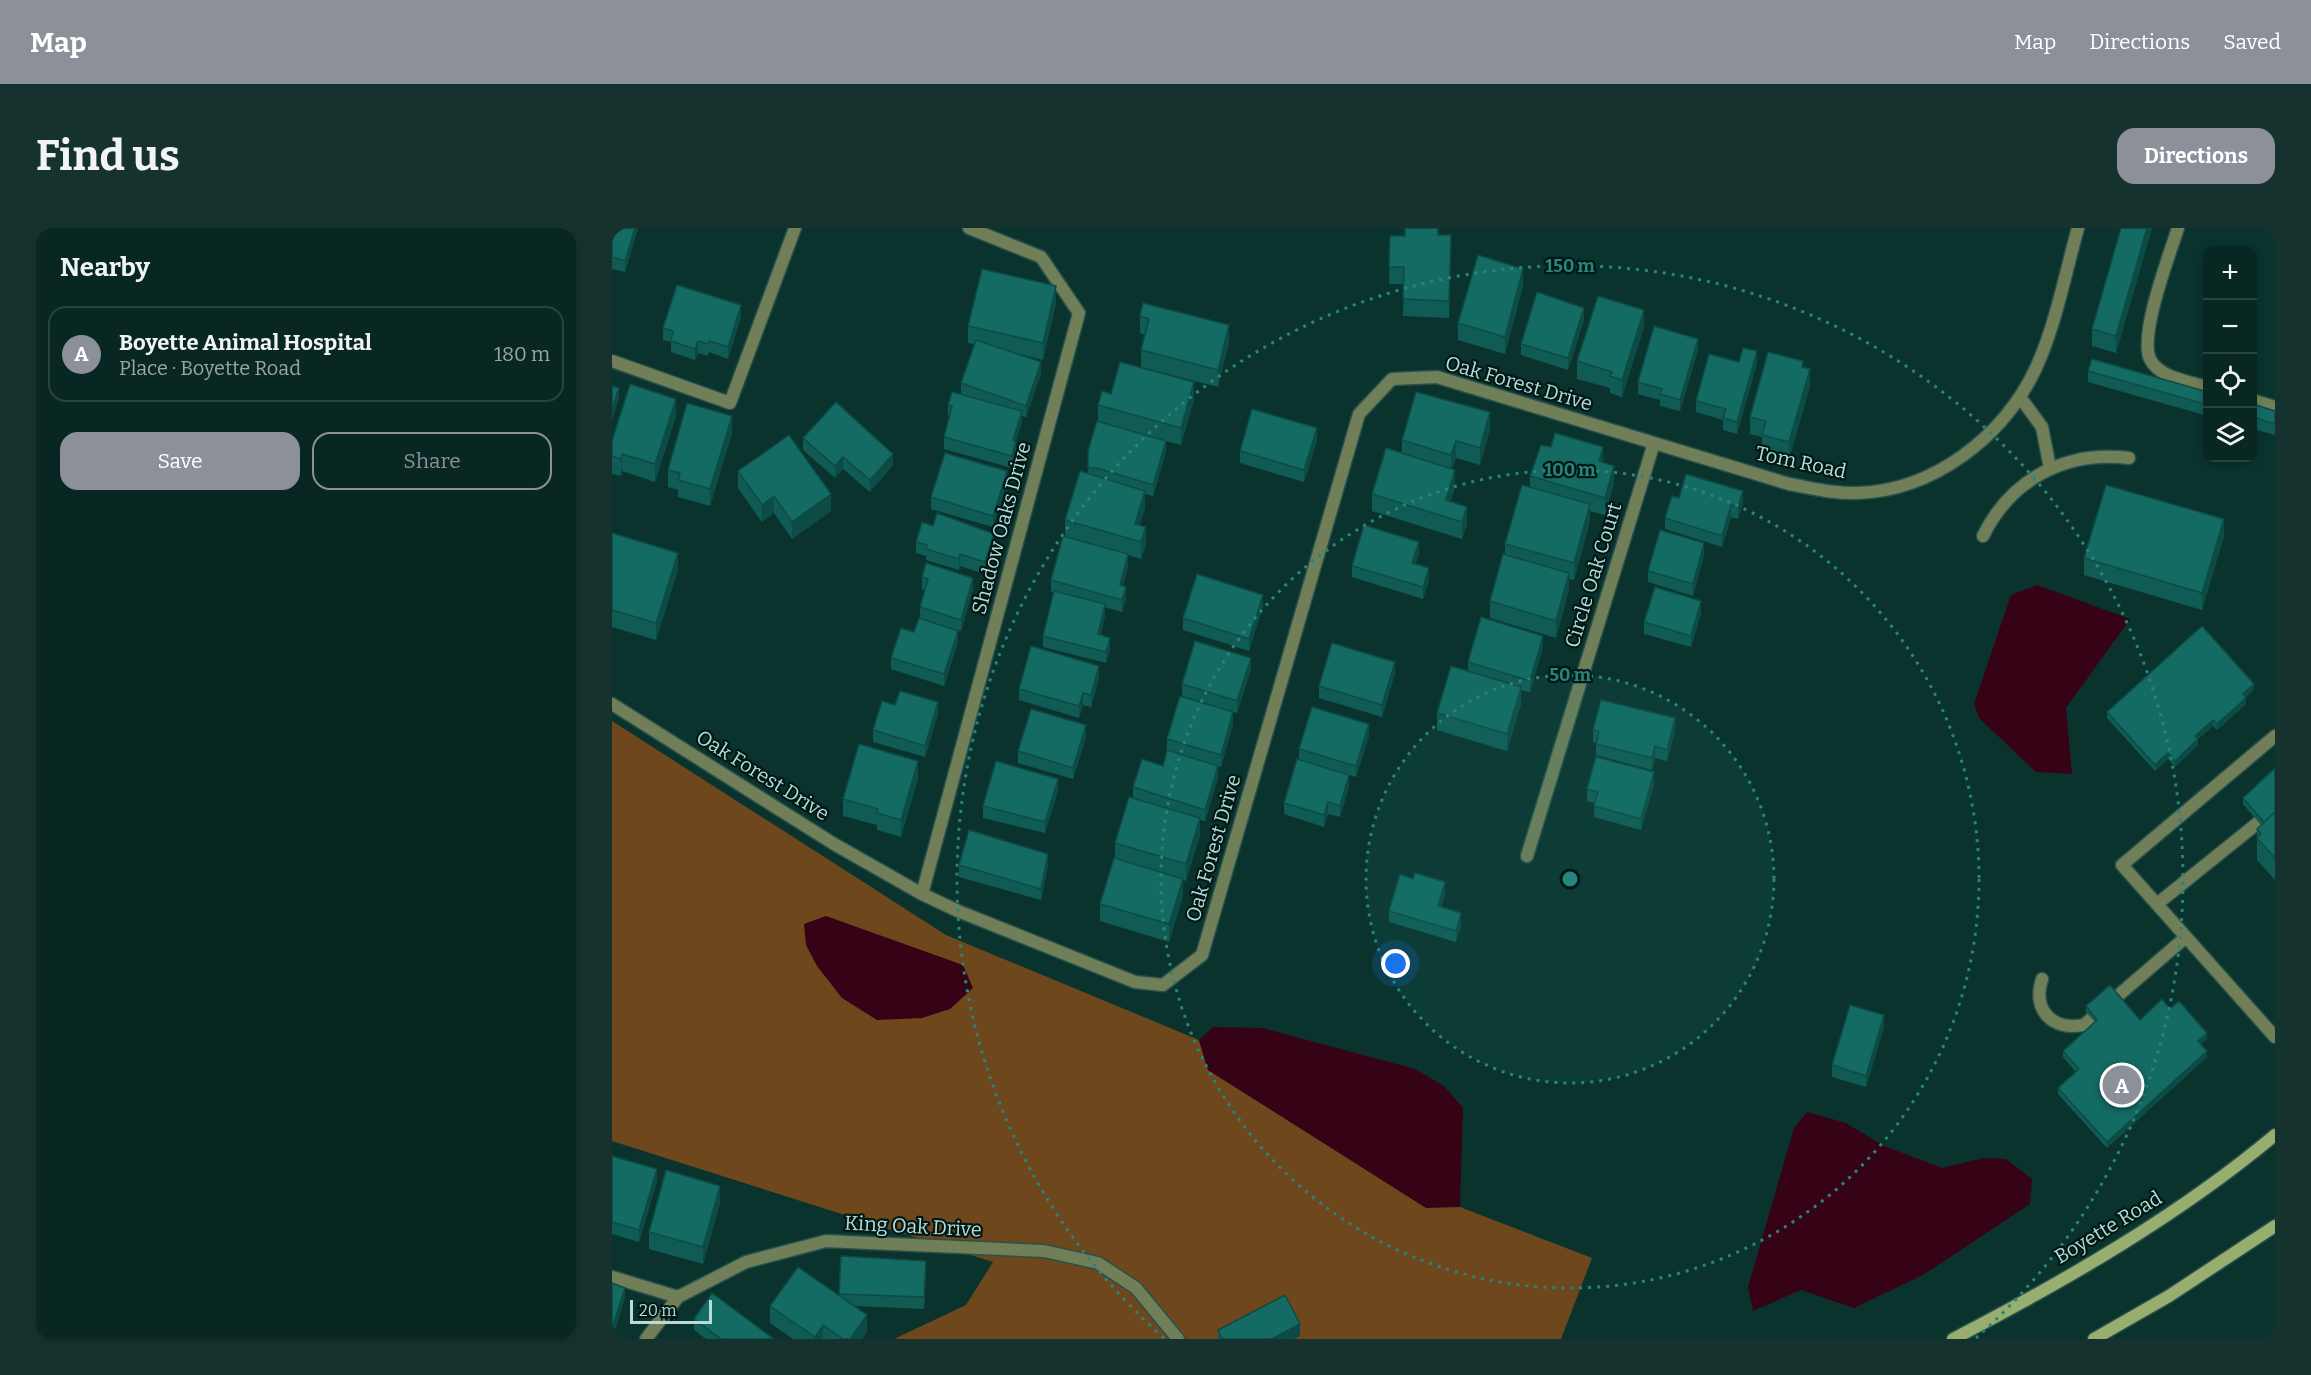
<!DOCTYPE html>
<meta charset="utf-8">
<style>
:root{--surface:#082622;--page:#16322f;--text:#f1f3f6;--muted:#98a5a5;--line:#294340;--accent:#8c9099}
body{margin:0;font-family:Bitter,serif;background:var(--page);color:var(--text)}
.controls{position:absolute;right:18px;top:18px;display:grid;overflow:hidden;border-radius:12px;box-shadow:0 3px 9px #0003}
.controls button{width:54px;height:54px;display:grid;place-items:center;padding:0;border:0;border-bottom:2px solid var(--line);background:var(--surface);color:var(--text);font:30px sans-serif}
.scale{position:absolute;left:18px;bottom:15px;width:82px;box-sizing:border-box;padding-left:6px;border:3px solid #b8dbd5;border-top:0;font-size:16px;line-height:21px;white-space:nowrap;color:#b8dbd5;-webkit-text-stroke:4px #001916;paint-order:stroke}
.you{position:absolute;left:784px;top:736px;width:21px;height:21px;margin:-15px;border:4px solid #fff;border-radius:50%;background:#1a73e8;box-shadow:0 0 0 9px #1a73e833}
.badge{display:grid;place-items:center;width:39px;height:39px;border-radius:50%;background:var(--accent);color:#fff;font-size:20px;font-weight:700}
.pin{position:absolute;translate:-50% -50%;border:3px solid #fff;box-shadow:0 2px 6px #0006}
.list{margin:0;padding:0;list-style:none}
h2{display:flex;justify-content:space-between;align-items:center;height:78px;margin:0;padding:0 24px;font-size:26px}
h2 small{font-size:20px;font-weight:400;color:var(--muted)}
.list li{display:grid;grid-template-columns:39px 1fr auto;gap:18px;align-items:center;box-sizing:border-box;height:96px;margin:0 12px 12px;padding:0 12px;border:2px solid var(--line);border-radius:18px}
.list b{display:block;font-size:22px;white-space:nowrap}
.list p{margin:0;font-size:20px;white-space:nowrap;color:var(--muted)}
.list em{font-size:20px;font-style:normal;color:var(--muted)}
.actions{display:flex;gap:12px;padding:18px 24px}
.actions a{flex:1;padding:14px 0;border:2px solid var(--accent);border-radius:18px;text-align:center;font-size:21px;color:var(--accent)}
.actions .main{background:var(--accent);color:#fff}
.icon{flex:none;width:33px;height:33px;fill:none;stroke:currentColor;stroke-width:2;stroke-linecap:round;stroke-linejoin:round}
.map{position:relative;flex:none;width:1663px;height:1111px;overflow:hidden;border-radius:18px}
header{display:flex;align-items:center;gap:36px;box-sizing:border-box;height:84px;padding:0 30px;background:var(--accent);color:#fff}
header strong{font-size:28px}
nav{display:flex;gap:33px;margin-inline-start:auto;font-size:21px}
.intro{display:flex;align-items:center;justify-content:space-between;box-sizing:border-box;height:144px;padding:0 36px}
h1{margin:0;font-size:42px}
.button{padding:15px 27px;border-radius:18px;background:var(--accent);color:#fff;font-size:21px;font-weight:700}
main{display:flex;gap:36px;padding:0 36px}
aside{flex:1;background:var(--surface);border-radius:18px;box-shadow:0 3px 9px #0003}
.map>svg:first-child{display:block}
.green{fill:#6e471d}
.water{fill:#350315}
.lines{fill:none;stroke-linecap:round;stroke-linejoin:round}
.lane-casing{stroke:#29514c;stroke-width:15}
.street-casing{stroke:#29514c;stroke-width:15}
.secondary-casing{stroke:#29514c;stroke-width:15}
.lane{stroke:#707f58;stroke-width:12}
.street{stroke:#707f58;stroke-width:12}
.secondary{stroke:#97ae6f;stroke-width:12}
.wall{fill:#105c55}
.shaded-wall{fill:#0d4b45}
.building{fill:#136b63;stroke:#0d4b45;stroke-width:1.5}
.ring{fill:none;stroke:#28857d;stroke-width:3;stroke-dasharray:3 6}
.labels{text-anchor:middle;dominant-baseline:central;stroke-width:4.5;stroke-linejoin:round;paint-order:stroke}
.street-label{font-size:20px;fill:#b8dbd5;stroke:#001916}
.centre{fill:#28857d;stroke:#001916;stroke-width:3}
.ring-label{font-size:18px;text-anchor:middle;font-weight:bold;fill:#28857d;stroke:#001916;stroke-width:4.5;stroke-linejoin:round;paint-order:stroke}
</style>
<header>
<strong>Map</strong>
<nav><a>Map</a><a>Directions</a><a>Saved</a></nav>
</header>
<div class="intro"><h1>Find us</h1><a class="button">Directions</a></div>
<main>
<aside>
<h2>Nearby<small></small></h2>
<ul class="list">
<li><span class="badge">A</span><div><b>Boyette Animal Hospital</b><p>Place · Boyette Road</p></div><em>180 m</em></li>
</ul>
<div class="actions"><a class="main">Save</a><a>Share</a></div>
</aside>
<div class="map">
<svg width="1663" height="1111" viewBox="0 0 1663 1111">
<rect width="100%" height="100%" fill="#0a332e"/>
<path class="green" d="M0 493 334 707 587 812 596 842 814 979H848L980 1030 949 1111H282L354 1077 381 1034 0 913Z"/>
<path class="water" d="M1425 357 1518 391 1454 480 1460 546 1424 544 1367 490 1362 476 1399 367Z
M214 688 351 737 361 760 338 781 310 790 265 792 230 770 205 738 194 717 192 696Z
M601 799 651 800 803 841 832 858 851 880 848 979 814 980 596 842 587 812Z
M1195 884 1234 895 1272 918 1330 940 1372 930 1394 931 1420 951 1418 976 1311 1047 1242 1080 1189 1062 1141 1083 1136 1059 1182 900Z"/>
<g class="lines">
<defs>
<path id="lane" d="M1566 0C1557 28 1527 107 1538 131 1547 150 1578 154 1596 159
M1408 169 1430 199 1438 240
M1640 172 1663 179
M1371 308C1399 251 1454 222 1517 230
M1663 508 1510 637 1663 809
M1545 676 1663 581
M1430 751C1420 782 1440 803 1472 797L1574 709"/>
<path id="street" d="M0 133 118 175 183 0
M0 476 222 616 310 666 346 683 523 754 551 757 590 727 747 186 780 151 825 149 1177 256C1200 260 1222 266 1245 265 1322 263 1392 208 1424 140 1444 96 1453 46 1466 0
M915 628 1042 215
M310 666 467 85 429 29 357 0
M0 1049 66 1069
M34 1111 66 1069 134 1034 214 1013 432 1023 486 1035 524 1060 566 1111"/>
<path id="secondary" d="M1341 1111C1453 1053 1566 988 1663 907
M1482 1111 1557 1068 1663 998"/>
</defs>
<use href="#lane" class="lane-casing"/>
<use href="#street" class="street-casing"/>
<use href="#secondary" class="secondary-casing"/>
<use href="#lane" class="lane"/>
<use href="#street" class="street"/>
<use href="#secondary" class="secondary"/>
</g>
<path class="wall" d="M0 0H26L13 44 0 41Z
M1509 0H1540L1504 125 1480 118V101Z
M826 7 839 24 837 90 791 88 792 56H777L778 8Z
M911 58 893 126 846 112V95Z
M444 75 431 132 403 125 429 146 414 189 410 188V194L404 213V225L400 240 332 221V209L337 188H336V177L349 166V155L362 116 356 115V98Z
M528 88 617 114 606 159 533 140 582 171 569 217 554 213V224L541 268 533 266V280L527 297 534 316 529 331 516 327V338L511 358 514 370 510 384 493 379V388L488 407 498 421 494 435 431 419V408L442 365 439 364V352L453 309V292L476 246V223L486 193V177L499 166 529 139V122L533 107 528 105Z
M129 89 116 131 97 124 96 128 86 125 83 132 59 124V114L51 112V100Z
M972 92 956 142 909 127V116Z
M1032 99 1010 169 998 165V160L965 151V133Z
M1086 122 1068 183 1048 178V172L1026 166V154Z
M1127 134 1145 135 1125 206 1111 202V192L1084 184V173Z
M1191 139 1198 158 1177 231 1150 224V209L1138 206V189Z
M1476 143 1596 164V188L1476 154Z
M1641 176 1663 183V207L1641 201Z
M64 188 43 254 10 243 9 248 0 246V213Z
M878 201 868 237 844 230 840 241 843 259 838 274 855 296 850 311 760 283V266L790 225V212Z
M120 205 98 278 66 269V262L56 259V242Z
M191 210 281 237 258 264 231 241 223 250 191 222Z
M705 212 692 254 628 235V223Z
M991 234 1002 255 993 287 978 283V293L962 352 957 351V362L944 410 878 390V373L893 326V316L918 259V248Z
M126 243 219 283 180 311 162 285 150 294 126 260Z
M395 255 381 299 319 281V269Z
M1067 270 1131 275 1126 291 1119 289 1110 319 1053 301V290Z
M0 305 66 342 44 412 0 399Z
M1612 308 1590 382 1472 347V330Z
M304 314 382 317 373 346 348 338 347 342 314 332V328L304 325Z
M807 325 803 336 817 352 811 371 740 349V338Z
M1092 327 1081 368 1036 354V343Z
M310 349 361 361 349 403 308 391V379L313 362 310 361Z
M651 378 637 423 571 402V390Z
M1089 385 1079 419 1032 406V394Z
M302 404 346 414 332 458 279 441V430Z
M931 419 918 464 909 462V476L895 523 825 502V485L856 443V434Z
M639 441 625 485 570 468V456Z
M783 445 770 489 707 470V458Z
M487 450 479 479 471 477 467 490 407 472V461Z
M1642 462 1634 469V476L1605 502 1601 498 1586 511V517L1563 539 1556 531 1543 543 1495 490V484Z
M283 477 326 486 313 529 261 514V502Z
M621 496 609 539 588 533 606 550 593 593 588 592V607L574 653 571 652V668L557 714 488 693V676L503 631V615L521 570V559L551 538 555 523V511Z
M981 502H1063L1055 533 1043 530 1040 542 984 527V515L981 514Z
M757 508 744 549 737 547V559L728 589 716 586 712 599 672 586V575L687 532V521Z
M474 509 461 551 406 535V523Z
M1663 540V652L1645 632V601L1649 597 1631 576V570Z
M306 550 289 609 265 602V597L231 588V571Z
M1042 556 1029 602 982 589 983 575 975 573V561Z
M446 563 433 605 371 590V578Z
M347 637 436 638 429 672 347 649Z
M833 666 829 679 849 697 844 714 777 694V683Z
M1474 778 1528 792 1558 781 1595 811 1589 816 1595 829 1495 920 1446 866V860L1464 844 1451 829V823L1483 794 1474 784Z
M1272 799 1254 859 1220 849V837Z
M0 928 45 953 27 1014 0 1006Z
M108 975 91 1036 37 1021V1004Z
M229 1028 314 1044 312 1081 242 1078 255 1104 250 1111H181L158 1095V1078L227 1068Z
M82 1091 162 1111H94L82 1102Z
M606 1102 688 1108 682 1111H606Z"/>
<path class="shaded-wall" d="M23 0H26L13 44V33Z
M1535 0H1540L1504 125V108Z
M911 41V58L893 126V109Z
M444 58V75L431 132V115Z
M129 77V89L116 131V119Z
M972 80V92L956 142V130Z
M1032 82V99L1010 169V152Z
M617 97V114L606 159V142Z
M1086 111V122L1068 183V172Z
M86 113V125L83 132V121Z
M1145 123V135L1125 206V194Z
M429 134V146L414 189V178Z
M1198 141V158L1177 231V214Z
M582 154V171L569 217V200Z
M7 160V171L0 193V181Z
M64 171V188L43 254V236Z
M410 183V194L404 213V225L400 240 401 212Z
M878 184V201L868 237V220Z
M120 188V205L98 278V261Z
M705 200V212L692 254V242Z
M554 213V224L541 268V257Z
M844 213V230L839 244V227Z
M991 219V236L987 233Z
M10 226V243L9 248V231Z
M281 226V237L258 264V252Z
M231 229V241L223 250V238Z
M1002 238V255L993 287V270Z
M843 242V259L834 289V272Z
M395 243V255L381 299V288Z
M533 263V280L523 313V296Z
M1131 263V275L1126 291V279Z
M219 266V283L180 311V294Z
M162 268V285L150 294V277Z
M978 276V293L962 352V335Z
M1119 277V289L1110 319V308Z
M855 279V296L850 311V294Z
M1612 291V308L1590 382V365Z
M534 299V316L529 331V314Z
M382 306V317L373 346V334Z
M807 314V325L800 347V335Z
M1092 315V327L1081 368V356Z
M66 325V342L44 412V395Z
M348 326V338L347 342V331Z
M516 326V338L508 368V357Z
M817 340V352L811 371V359Z
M957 345V362L944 410V393Z
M361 350V361L349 403V392Z
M514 359V370L510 384V372Z
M651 367V378L637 423V411Z
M1089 373V385L1079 419V408Z
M493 376V388L486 418V406Z
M346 403V414L332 458V446Z
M931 408V419L918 464V453Z
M498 410V421L494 435V424Z
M639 430V441L625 485V473Z
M783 434V445L770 489V477Z
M487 438V450L479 479V467Z
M1642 456V462L1631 472V466Z
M909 459V476L895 523V506Z
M471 465V477L467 490V478Z
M1634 470V476L1605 502V496Z
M326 474V486L313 529V518Z
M621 484V496L609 539V527Z
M1063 490V502L1055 533V522Z
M1601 492V498L1583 514V508Z
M757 496V508L744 549V538Z
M474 497V509L461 551V540Z
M1586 511V517L1563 539V533Z
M1043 518V530L1040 542V530Z
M1556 525V531L1543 543V537Z
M306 533V550L289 609V592Z
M606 538V550L593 593V582Z
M1042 544V556L1029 602V591Z
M737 547V559L728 589V578Z
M446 551V563L433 605V594Z
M716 574V586L712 599V587Z
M588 590V607L574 653V636Z
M436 626V638L429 672V661Z
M571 651V668L557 714V696Z
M833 654V666L826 690V678Z
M849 685V697L844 714V703Z
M1272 787V799L1254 859V848Z
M1595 805V811L1586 819V813Z
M1595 823V829L1495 920V914Z
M45 941V953L27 1014V1002Z
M108 958V975L91 1036V1019Z
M13 1060V1071L0 1111V1100Z
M255 1087V1104L250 1111H238Z
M688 1096V1108L682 1111H660Z
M211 1097V1111H203V1109Z"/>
<path class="building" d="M0 0H23L13 33 0 29Z
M793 0H826V7H839L837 73 791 71 792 39H777L778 8H793Z
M1509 0H1535L1504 108 1480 101Z
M866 27 911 41 893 109 846 95Z
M370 41 444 58 431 115 356 98Z
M65 57 129 77 116 119 97 113 96 116 86 113 83 121 59 113 61 103 51 100Z
M925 64 972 80 956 130 909 116Z
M986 68 1032 82 1010 152 998 148 1000 144 965 133Z
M531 75 617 97 606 142 529 122 537 91 528 88Z
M1042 98 1086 111 1068 172 1048 166 1050 161 1026 154Z
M364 112 429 134 414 178 349 155Z
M1131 120 1145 123 1125 194 1111 190 1114 181 1084 173 1097 126 1127 134Z
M1156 124 1191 133 1190 139 1198 141 1177 214 1150 207 1154 193 1138 189Z
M1480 131 1596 164V177L1476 143Z
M508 134 582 154 569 200 486 177 490 163 499 166Z
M18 156 64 171 43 236 10 226 9 231 0 228V213Z
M0 158 7 160 0 181Z
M340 164 410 183 401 212 404 213 400 228 332 209 340 178 336 177Z
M804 164 878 184 868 220 844 213 839 227 790 212Z
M224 174 281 226 258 252 231 229 223 238 191 210Z
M75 175 120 188 98 261 66 252 68 245 56 242Z
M1641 176 1663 183V196L1641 189Z
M640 181 705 200 692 242 628 223Z
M485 193 554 213 541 257 485 240H476V223Z
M943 205 991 219 987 233 1002 238 993 270 918 248 929 217 939 219Z
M177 207 219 266 180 294 162 268 150 277 126 243Z
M774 220 843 242 834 272 855 279 850 294 760 266Z
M333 225 395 243 381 288 319 269Z
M468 243 533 263 523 296 534 299 529 314 453 292Z
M1074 246 1131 263 1126 279 1119 277 1110 308 1053 290 1060 268 1067 270Z
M910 257 978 276 962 335 893 316Z
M1494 257 1612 291 1590 365 1472 330Z
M325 285 382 306 373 334 348 326 347 331 314 321 315 317 304 314 310 294 321 298Z
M752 297 807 314 800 335 817 340 811 359 740 338Z
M1048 302 1092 315 1081 356 1036 343Z
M0 305 66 325 44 395 0 382Z
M451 308 516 326 508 357 514 359 510 372 439 352Z
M891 326 957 345 944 393 878 373Z
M314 335 361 350 349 392 308 379 316 351 310 349Z
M585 346 651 367 637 411 571 390Z
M1043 359 1089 373 1079 408 1032 394Z
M442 363 493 376 486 406 498 410 494 424 431 408Z
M869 389 931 408 918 453 856 434Z
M307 390 346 403 332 446 279 430 289 400 302 404Z
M1590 398 1642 456 1631 466 1634 470 1605 496 1601 492 1583 508 1586 511 1563 533 1556 525 1543 537 1495 484Z
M583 413 639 430 625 473 570 456Z
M720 415 783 434 770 477 707 458Z
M419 418 487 438 479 467 471 465 467 478 407 461Z
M839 438 909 459 895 506 825 485Z
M288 463 326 474 313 518 261 502 270 473 283 477Z
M568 468 621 484 609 527 555 511Z
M989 472 1063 490 1055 522 1043 518 1040 530 984 516 987 504 981 502Z
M700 479 757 496 744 538 687 521Z
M419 481 474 497 461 540 406 523Z
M247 516 306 533 289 592 265 585 266 581 231 571Z
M555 522 606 538 593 582 521 559 530 531 551 538Z
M984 529 1042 544 1029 591 982 578 986 564 975 561Z
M685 531 737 547 728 578 716 574 712 587 672 575Z
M384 533 446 551 433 594 371 578Z
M1663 540V584L1652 594 1631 570Z
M517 569 588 590 574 636 503 615Z
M1663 584V630L1645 610 1649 606 1645 601Z
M357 602 436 626 429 661 347 637Z
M502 630 571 651 557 696 488 676Z
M803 645 833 654 826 678 849 685 844 703 777 683 788 646 801 651Z
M1498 757 1528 792 1550 771 1558 781 1567 773 1595 805 1586 813 1595 823 1495 914 1446 860 1467 841 1451 823 1485 792 1474 778Z
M1238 777 1272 787 1254 848 1220 837Z
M0 928 45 941 27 1002 0 994Z
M54 942 108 958 91 1019 37 1004Z
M229 1028 314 1033 312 1069 227 1066Z
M186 1039 255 1087 238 1111H231L211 1097 203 1109 158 1078Z
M0 1055 13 1060 0 1100Z
M100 1065 162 1111H109L82 1091Z
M673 1067 688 1096 660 1111H610L606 1102Z"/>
<circle cx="958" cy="651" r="204" fill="#28857d" fill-opacity=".12"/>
<g class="ring">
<circle cx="958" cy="651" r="204"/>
<circle cx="958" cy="651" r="409"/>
<path d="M552 1110A613 613 0 1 1 1364 1110"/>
</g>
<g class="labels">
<g class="street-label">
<text transform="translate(907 155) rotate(16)">Oak Forest Drive</text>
<text transform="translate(1189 234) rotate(12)">Tom Road</text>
<text transform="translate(389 300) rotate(-75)">Shadow Oaks Drive</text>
<text transform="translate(981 347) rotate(-73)">Circle Oak Court</text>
<text transform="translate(151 547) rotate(32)">Oak Forest Drive</text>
<text transform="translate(601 620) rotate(-74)">Oak Forest Drive</text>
<text transform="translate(301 998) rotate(3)">King Oak Drive</text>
<text transform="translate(1496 999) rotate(-31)">Boyette Road</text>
</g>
</g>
<circle cx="958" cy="651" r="9" class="centre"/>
<g class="ring-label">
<text x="958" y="44">150 m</text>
<text x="958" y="248">100 m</text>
<text x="958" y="453">50 m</text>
</g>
</svg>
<div class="controls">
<button>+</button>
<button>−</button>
<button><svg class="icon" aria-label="locate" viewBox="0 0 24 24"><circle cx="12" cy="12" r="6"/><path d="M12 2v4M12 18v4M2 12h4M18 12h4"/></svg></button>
<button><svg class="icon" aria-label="layers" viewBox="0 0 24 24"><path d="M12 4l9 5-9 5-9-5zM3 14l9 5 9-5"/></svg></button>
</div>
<div class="scale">20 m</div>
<div class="you"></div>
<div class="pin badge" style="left:1510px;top:857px">A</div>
</div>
</main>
